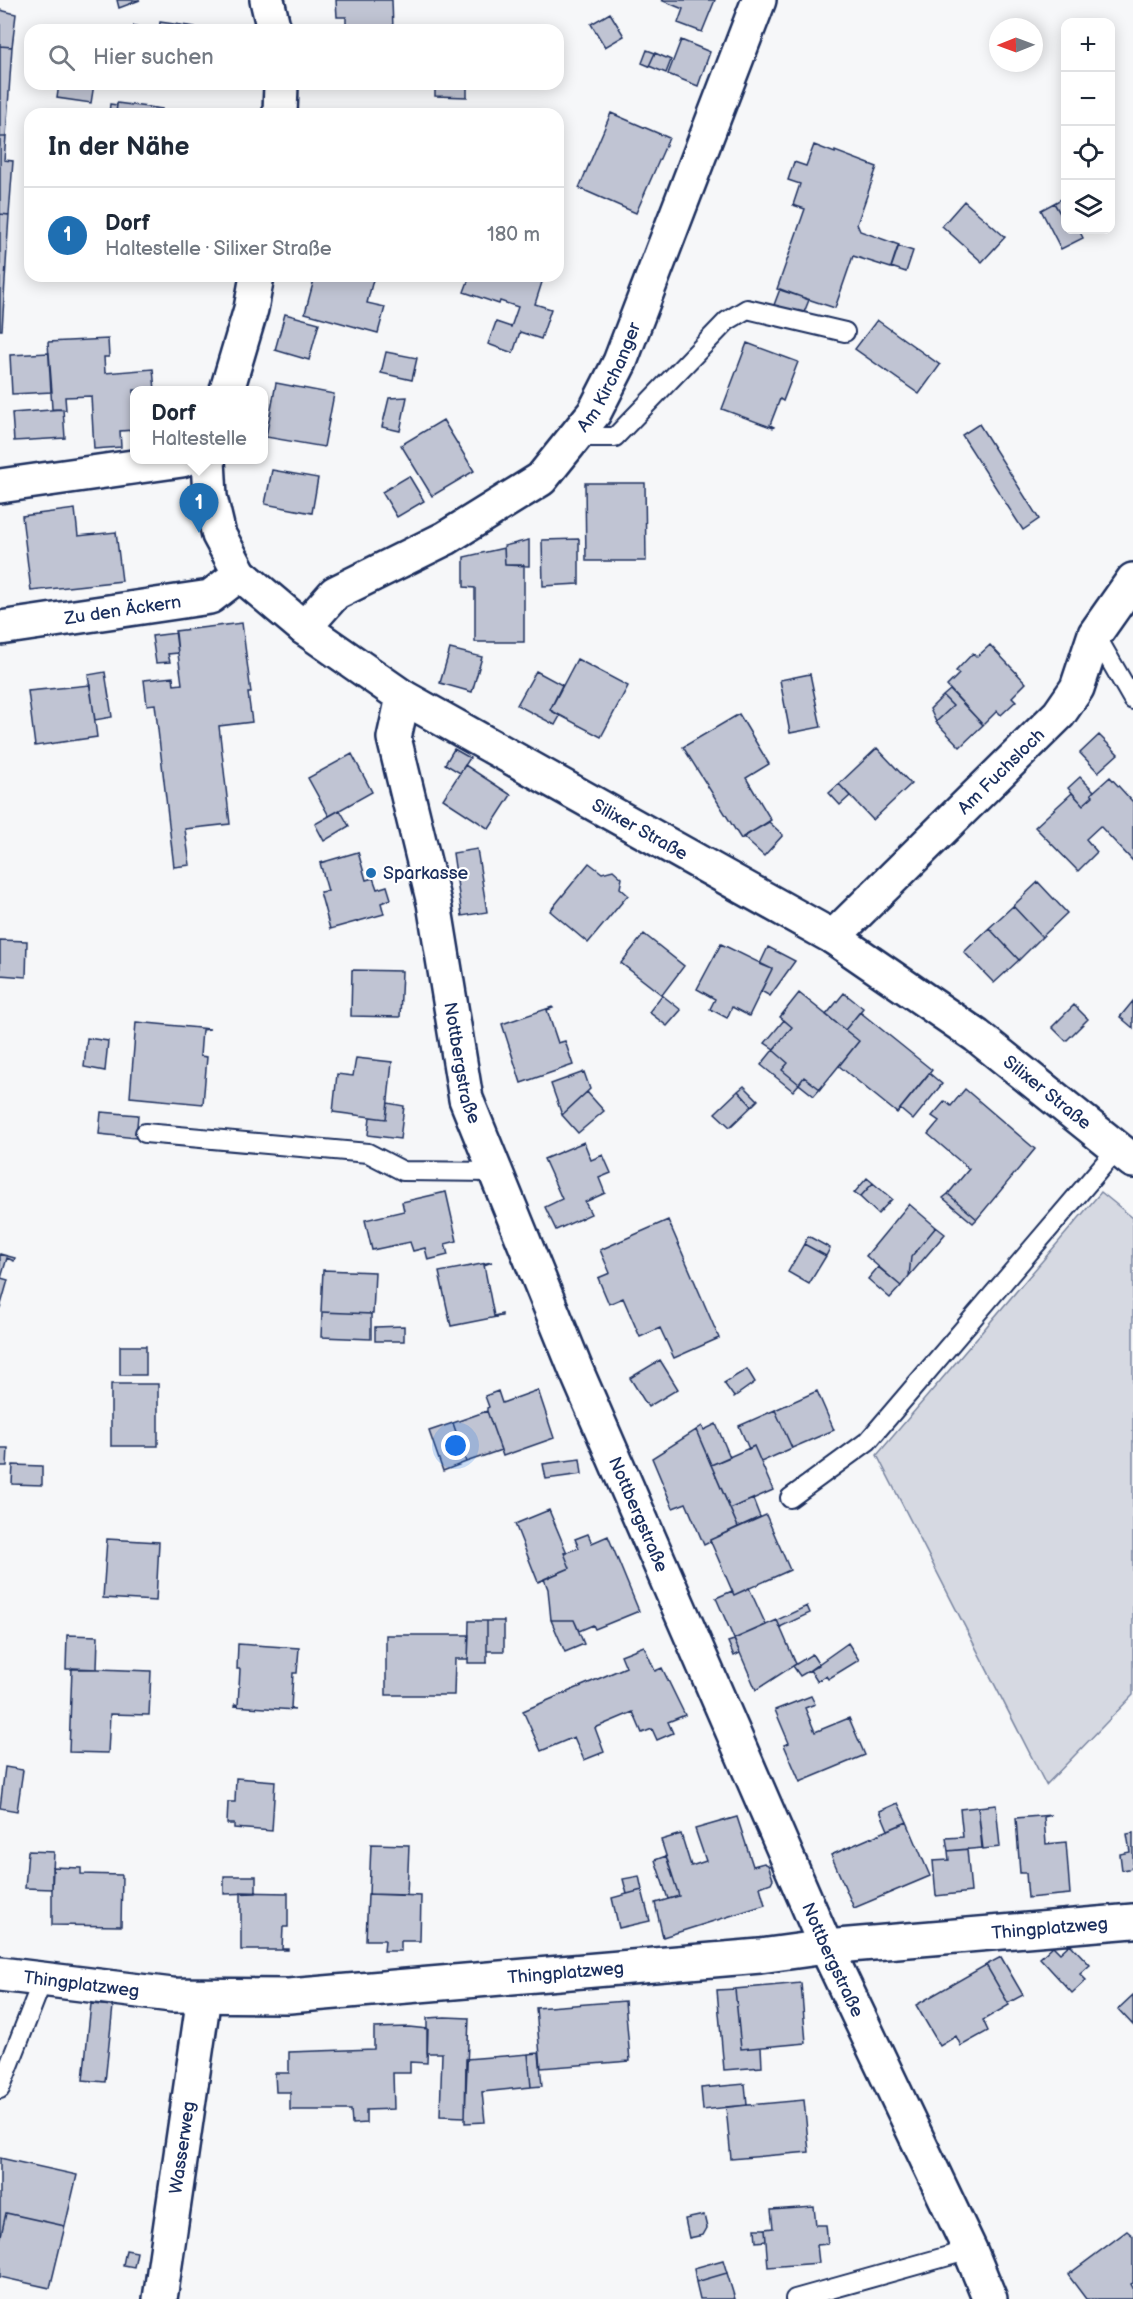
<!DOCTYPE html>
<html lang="de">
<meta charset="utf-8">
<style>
:root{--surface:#fff;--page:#f6f6f7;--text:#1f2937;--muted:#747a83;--line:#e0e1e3;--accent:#1f6fb2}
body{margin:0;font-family:"Balsamiq Sans",sans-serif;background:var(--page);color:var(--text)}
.controls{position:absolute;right:18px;top:18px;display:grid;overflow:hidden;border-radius:12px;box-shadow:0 3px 15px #0003}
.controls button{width:54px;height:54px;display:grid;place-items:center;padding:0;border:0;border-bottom:2px solid var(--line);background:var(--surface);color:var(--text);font:30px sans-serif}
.compass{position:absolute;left:989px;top:18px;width:54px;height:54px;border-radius:50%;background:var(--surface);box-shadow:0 3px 15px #0003;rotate:269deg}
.you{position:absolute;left:456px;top:1446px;width:21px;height:21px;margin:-15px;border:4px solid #fff;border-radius:50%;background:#1a73e8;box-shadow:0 0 0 9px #1a73e833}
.badge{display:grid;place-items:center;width:39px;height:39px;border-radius:50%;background:var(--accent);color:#fff;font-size:20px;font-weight:700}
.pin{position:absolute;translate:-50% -50px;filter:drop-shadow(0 2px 3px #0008)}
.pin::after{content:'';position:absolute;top:32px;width:21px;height:18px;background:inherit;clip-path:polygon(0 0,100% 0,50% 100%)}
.popup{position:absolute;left:130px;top:386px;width:138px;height:78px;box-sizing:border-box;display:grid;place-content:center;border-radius:12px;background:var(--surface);filter:drop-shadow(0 2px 4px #0005);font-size:20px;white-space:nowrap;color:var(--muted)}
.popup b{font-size:22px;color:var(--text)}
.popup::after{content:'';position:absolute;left:50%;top:100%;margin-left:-12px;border:12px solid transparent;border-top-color:var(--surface)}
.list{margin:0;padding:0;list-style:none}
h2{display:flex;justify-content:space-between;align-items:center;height:78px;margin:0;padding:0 24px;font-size:26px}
h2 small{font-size:20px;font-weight:400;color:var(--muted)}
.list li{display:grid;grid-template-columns:39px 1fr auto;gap:18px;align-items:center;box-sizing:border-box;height:96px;padding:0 24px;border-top:2px solid var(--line)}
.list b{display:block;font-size:22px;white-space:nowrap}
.list p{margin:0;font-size:20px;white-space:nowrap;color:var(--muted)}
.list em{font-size:20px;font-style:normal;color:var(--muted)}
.icon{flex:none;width:33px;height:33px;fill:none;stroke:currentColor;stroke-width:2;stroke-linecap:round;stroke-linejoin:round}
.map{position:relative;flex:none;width:1133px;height:2299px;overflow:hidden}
.search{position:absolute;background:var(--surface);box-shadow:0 3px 15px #0003;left:24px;top:24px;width:540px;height:66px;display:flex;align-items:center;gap:15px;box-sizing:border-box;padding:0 21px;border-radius:18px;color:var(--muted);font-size:22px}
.panel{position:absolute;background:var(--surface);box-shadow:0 3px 15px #0003;left:24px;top:108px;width:540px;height:174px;border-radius:18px}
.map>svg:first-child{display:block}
.green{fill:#d6d9e2;stroke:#7884a0;stroke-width:1.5}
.building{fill:#c0c4d3;stroke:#1b2f5e;stroke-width:1.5}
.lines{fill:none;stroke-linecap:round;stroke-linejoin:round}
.lane-casing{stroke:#1b2f5e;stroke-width:22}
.street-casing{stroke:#1b2f5e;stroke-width:38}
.secondary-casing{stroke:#1b2f5e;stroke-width:38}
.lane{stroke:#fff;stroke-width:18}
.street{stroke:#fff;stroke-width:33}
.secondary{stroke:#fff;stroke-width:33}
.poi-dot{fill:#1f6fb2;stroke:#fff;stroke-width:2}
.labels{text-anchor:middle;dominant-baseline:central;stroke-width:4.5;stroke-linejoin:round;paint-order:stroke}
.street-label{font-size:18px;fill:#1b2f5e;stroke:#fff}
.poi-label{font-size:18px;fill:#1b2f5e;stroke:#fff;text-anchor:start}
</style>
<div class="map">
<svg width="1133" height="2299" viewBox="0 0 1133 2299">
<rect width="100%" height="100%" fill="#f6f7f9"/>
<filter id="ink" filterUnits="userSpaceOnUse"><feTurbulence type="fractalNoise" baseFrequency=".0167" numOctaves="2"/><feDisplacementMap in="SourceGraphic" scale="12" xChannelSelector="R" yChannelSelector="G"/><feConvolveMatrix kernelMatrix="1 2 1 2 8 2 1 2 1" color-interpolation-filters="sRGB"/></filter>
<g filter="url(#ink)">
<path class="green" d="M1101 1192 1133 1218V1695L1046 1785 877 1455Z"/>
<path class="building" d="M117 0H140L119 8Z
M336 0H392L393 30H346V17H337Z
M661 0H715L702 32 678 23 683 9Z
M0 10 16 14 12 47 0 46Z
M610 13 624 36 605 47 591 24Z
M160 22 195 27V30H134V26L159 30Z
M681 40 710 52 698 86 668 74Z
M0 46 12 47 6 137H0Z
M647 50 655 53 649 66 642 63Z
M655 53 671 60 666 73 649 66Z
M59 84H94L91 103 57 98Z
M435 84H467V97L435 96Z
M117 103 162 109 161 114H116Z
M110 104 117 105 116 114H109Z
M339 112 392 114H339Z
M611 113 669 138 636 213 579 188Z
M0 137H6L4 160 13 161 9 215 0 214Z
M814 145 835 153V151L877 167 857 224 860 231 899 245 891 268 853 256 835 308 777 289 805 209 793 205 800 184 788 180 794 162 806 166Z
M1063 198 1066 203V213L1061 215 1054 203Z
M964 201 1005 237 982 262 942 226Z
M1054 203 1061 215 1066 213V230H1079L1083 238 1061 249 1041 210Z
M0 214 9 215 2 330H0Z
M898 246 913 251 906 272 891 267Z
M315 276H374L367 303 385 307 378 333 305 313Z
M470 276H544L535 304 551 309 541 339 520 332 513 353 488 344 496 322 511 327 518 307 500 301 499 304 464 292Z
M780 289 809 300 803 315 774 305Z
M285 314 319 323 309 360 275 350Z
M877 320 940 365 919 394 855 349Z
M108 339 109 357H104L105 373 153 369 155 390H134V430L120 431 121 447 94 449 91 396 65 397 66 410 52 409 48 342Z
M747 343 798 362 783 401 780 399 770 425 774 427 773 428 722 409Z
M386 352 417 358 412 380 381 373Z
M49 353 52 392 12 394 10 355Z
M276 383 334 394 324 447 266 437Z
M407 397 400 431 382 427 389 398Z
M63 409 65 438 14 441 12 413Z
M443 420 474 471 432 496 401 445Z
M979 424 1039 519 1023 530 962 435Z
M272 470 318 478 312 513 265 504Z
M409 476 424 501 397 517 382 492Z
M585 483H645L646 561H586Z
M75 509 78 536 116 532 122 581 31 591 22 516Z
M579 539V584L543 586 542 540Z
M529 540V566L505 565 504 546Z
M504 548 505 565H524V642H475V588L464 587V557Z
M242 623 251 693H248L252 722 219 726 230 824 185 829 190 865 174 867 155 704 147 705 144 680 173 677 174 685 182 684 175 631Z
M176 633 178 653 168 654 170 662 156 663 152 636Z
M990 645 1026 683 1012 697 1016 701 1001 715 997 711 983 725 947 686 959 674 956 671 973 653 977 657Z
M450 649 482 657 472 692 440 683Z
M577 659 628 686 601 737 550 710Z
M536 671 562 685 550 710 560 716 555 725 517 705Z
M105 672 112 717 95 720 88 675Z
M810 674 821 727 790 733 780 680Z
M90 685 97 737 35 746 28 691Z
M950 690 983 725 960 747 936 722 953 706 943 696Z
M943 696 953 706 936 722 930 709Z
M739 714 769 764 746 778 771 820 741 839 683 747Z
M1099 735 1118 754 1098 772 1080 753Z
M877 748 911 784 873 820 839 784Z
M454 749 470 758 460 773 445 764Z
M352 754 372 792 329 816 308 778Z
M465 765 511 795 489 829 443 799Z
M1080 777 1094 791 1091 794 1093 796 1083 805 1068 788Z
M1110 777 1133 802V861L1100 826 1086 839 1097 852 1078 871 1035 827 1072 793 1083 805 1093 796 1091 794Z
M839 784 850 796 840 805 829 793Z
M340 810 349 826 324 841 315 824Z
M769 822 783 835 764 856 743 837Z
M477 849 487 912 462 916 453 853Z
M358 852 366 880 373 878 377 889 387 886 391 899 381 903 384 914 330 929 320 892 328 891 320 863Z
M589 863 602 873 613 870 622 878 620 888 628 895 588 943 550 911Z
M1038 882 1067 913 1042 937 1013 906Z
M1013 906 1042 937 1019 960 989 928Z
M989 928 1019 960 994 983 964 952Z
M644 934 684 966 662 995 621 963Z
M0 940 27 941 26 977 0 975Z
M721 944 772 969 749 1016 732 1007 727 1018 710 1009 715 999 697 989Z
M768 947 795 961 770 996 761 991 772 969 760 964Z
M352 970 402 971 400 1017 351 1016Z
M799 993 859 1041 820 1089 804 1077 799 1084 782 1070 788 1063 773 1050 792 1027 780 1017Z
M844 993 863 1008 845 1030 826 1015Z
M662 995 681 1010 667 1026 649 1012Z
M1133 1001V1028L1120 1017Z
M1074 1005 1088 1019 1066 1041 1052 1027Z
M552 1007 553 1008 547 1010 558 1043 565 1041 573 1065 521 1083 502 1024Z
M860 1012 932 1070 897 1113 839 1066 859 1041 845 1030Z
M784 1020 792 1027 774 1049 765 1043Z
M136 1022 210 1029 202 1030 200 1056 207 1057 203 1104 130 1097Z
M87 1038 108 1041 105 1071 84 1067Z
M773 1050 788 1063 782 1070 799 1084 793 1091 761 1065Z
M356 1058 392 1062 386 1119 333 1112 337 1074 353 1076Z
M584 1072 590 1089 562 1115 551 1084Z
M929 1073 942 1084 913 1120 900 1109Z
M804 1077 820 1089 814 1096 799 1084Z
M744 1086 758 1100 752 1106 738 1091Z
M965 1089 1035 1149 977 1219 948 1194 969 1169 928 1134 939 1121 932 1116 945 1101 951 1106Z
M738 1091 752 1106 730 1127 715 1113Z
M587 1092 604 1111 578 1133 562 1115Z
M388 1103 404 1106 400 1139 368 1135 370 1117 386 1119Z
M101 1112 138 1115 136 1138 99 1134Z
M584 1142 591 1160 603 1155 611 1173 599 1178 605 1193 585 1202 591 1214 556 1230 545 1207 562 1199 544 1159Z
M867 1178 873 1183 860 1197 854 1193Z
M873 1183 892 1199 878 1214 860 1197Z
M446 1192 457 1241 445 1244 448 1255 428 1260 425 1248 413 1251 410 1242 372 1250 365 1220 404 1211 402 1202Z
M948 1194 977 1219 973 1223 943 1198Z
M909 1204 936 1227 911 1257 909 1276 901 1286 866 1256Z
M668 1220 719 1338 674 1358 660 1328 640 1337 623 1298 609 1304 598 1278 610 1273 600 1250Z
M936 1227 945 1234 909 1276 911 1257Z
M808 1236 830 1248 826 1256 804 1244Z
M804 1244 826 1256 809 1284 788 1272Z
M0 1254 15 1258 14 1261 7 1258 1 1278 8 1280 0 1308Z
M492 1262 484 1265 494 1316 502 1314V1316L451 1326 439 1272Z
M878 1267 901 1286 890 1298 868 1279Z
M323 1270 375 1272 373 1314 321 1312Z
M322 1312 371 1314V1339L321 1337Z
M404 1326V1341H375V1327Z
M120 1346H146V1375H120Z
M660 1360 678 1389 648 1407 630 1378Z
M747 1369 755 1382 734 1397 724 1383Z
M111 1384H158V1446H111Z
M538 1390 554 1438 503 1456 487 1411V1408L489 1407 485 1396 498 1391 502 1403Z
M817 1391 834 1430 792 1448 775 1410Z
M775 1410 792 1448 761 1462 754 1446 749 1449 739 1426Z
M487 1411 501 1450 466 1462 453 1423Z
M453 1423 466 1462 443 1471 429 1431Z
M716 1424 730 1457 711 1465 696 1430 702 1426 704 1430Z
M696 1430 738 1527 710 1540V1542L704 1545 686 1503 673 1508 652 1458Z
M754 1446 773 1490 730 1509 711 1465Z
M0 1448H8L7 1466H0Z
M580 1459 582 1474 546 1479 543 1464Z
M13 1465 42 1466V1485L12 1484Z
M753 1499 760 1517 738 1527 730 1509Z
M549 1510 567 1553H564L570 1568 538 1582 515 1524Z
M766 1515 790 1570 734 1595 710 1540Z
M588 1534 592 1543 608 1536 639 1611 595 1629 593 1625 579 1631 574 1620H551L548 1589 544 1579 570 1568 564 1553 579 1548 575 1539Z
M107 1539 159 1542 156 1601 103 1598Z
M749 1588 766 1625 734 1639 716 1598 732 1591 734 1595Z
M807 1606 810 1613 780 1627 777 1620Z
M551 1620H574L584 1644 565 1652Z
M777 1620 796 1664 756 1690 734 1639Z
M469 1621H487V1663H468Z
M487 1621H504V1651H487Z
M67 1635 98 1636 97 1669H66Z
M386 1635H469L468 1659H455L454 1695H386Z
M734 1640 740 1653 734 1656 728 1642Z
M848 1643 859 1660 828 1679 826 1676 817 1681 810 1670Z
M238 1644 299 1648 297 1673H293L291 1708 295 1710 234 1706 235 1704 238 1705 240 1669H237Z
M644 1646 655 1671 662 1668 685 1715 668 1722 673 1733 657 1740 652 1729 642 1733 633 1712 595 1728 604 1752 584 1760 574 1737 541 1751 523 1711 626 1667 621 1655Z
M812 1654 819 1665 800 1676 793 1666Z
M72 1668 151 1671 149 1715 110 1714 108 1753 69 1752Z
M811 1696 815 1704 805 1708 815 1732 849 1718 865 1755 800 1782 784 1745 789 1743 775 1710Z
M5 1767 23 1770 17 1811 0 1808Z
M236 1778 275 1781 272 1831 234 1828V1824H227L228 1802H235Z
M898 1803 907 1822 888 1830 880 1811Z
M996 1805 1000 1847 983 1849 978 1807Z
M978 1807 982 1848 948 1851 946 1838 963 1837 960 1809Z
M1052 1815 1044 1817 1046 1844 1066 1842 1070 1894 1028 1898 1026 1873H1020L1016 1818Z
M737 1817 753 1866 764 1863 768 1865 773 1879 771 1883 760 1887 765 1905 663 1937 655 1903 679 1896 661 1840 681 1834 691 1866 706 1861 695 1829Z
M907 1822 930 1876 854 1908 831 1855Z
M1133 1833V1870V1868L1122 1870 1120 1854 1130 1852 1127 1834Z
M371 1844 409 1845 407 1895 369 1894Z
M967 1849 971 1892 936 1896 933 1861 949 1860 948 1851Z
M28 1851 54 1852 52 1889 25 1888Z
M666 1856 679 1896 668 1899 655 1860Z
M52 1867 81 1868V1874L122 1875 121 1926 52 1925Z
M224 1876H256V1893L224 1894Z
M639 1876 642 1890 627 1894 623 1879Z
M642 1890 650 1921 619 1928 612 1898Z
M241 1892 288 1893V1927H283L282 1949H288V1950H241Z
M368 1894 421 1896 420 1941H401V1951H384L385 1940H366Z
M1070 1944 1090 1965 1080 1974 1086 1980 1072 1993 1040 1958 1053 1946 1060 1953Z
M1001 1957 1023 1995 1008 2003 986 1965Z
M986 1965 1009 2005 983 2020 988 2031 961 2046 956 2036 940 2046 916 2005Z
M801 1983 806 2043 741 2049 735 1989Z
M735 1989 741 2049 761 2047 762 2067 724 2070 717 1990Z
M1133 1995V2025L1118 2009Z
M625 2001 630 2061 541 2068 536 2008Z
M91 2004 113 2006 105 2082 83 2080Z
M445 2017 469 2018 465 2117 440 2116 442 2053H427V2018Z
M409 2027 428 2029 427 2063 410 2062V2073H393L394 2109 366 2110V2123L352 2124 351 2110H290V2092H276L275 2073H289V2052L374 2049V2028Z
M539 2053 542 2086 531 2087 528 2054Z
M528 2054 531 2087 482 2092 485 2122 465 2123 466 2059Z
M745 2084 747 2105 703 2110 701 2088Z
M804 2100 809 2152 731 2159 726 2107Z
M0 2158 77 2175 65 2226 6 2213 0 2240Z
M814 2207 816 2225H826L828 2244 817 2245 819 2263 768 2267 765 2229 773 2228 771 2210Z
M6 2213 65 2226 50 2288 0 2277V2240Z
M704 2215 707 2228 703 2235 689 2238 685 2219Z
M755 2229H765L766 2241 756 2242Z
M1127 2231 1133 2236V2283L1131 2284 1133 2288V2299H1086L1068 2275Z
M126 2250 137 2252 134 2267 123 2265Z
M723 2260 727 2273 696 2282 694 2268Z
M727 2273 735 2299H700L696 2282Z"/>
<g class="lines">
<defs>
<path id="lane" d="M575 437H615L727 321 747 309 845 332
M1095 634 1133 700
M145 1133 368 1153 403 1171 495 1172
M790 1498 868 1441 1117 1149
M0 2089 43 1979
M795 2299 970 2250"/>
<g id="street">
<path d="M0 486 182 460"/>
<path id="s1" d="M0 628 210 597 240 574"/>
<path id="s2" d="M304 628 335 593 446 538 541 479 594 413 620 362 759 0"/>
<path id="s3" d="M403 697 394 738 434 903 466 1099 576 1370 826 1947 970 2250 990 2299"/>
<path id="s4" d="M833 937 1059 714 1077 688 1095 634 1133 580"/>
<path id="s5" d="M0 1974 172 1995 289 1996 760 1956 826 1947 1133 1921"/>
<path id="s6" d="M160 2299 204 1996"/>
</g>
<g id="secondary">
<path d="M267 0 274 30"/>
<path d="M280 114 281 84"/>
<path d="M227 390 251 309 257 276"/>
<path id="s7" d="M208 460 210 497 219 535 240 574 304 628 403 697 833 937 977 1036 1133 1161"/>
</g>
</defs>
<use href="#lane" class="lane-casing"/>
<use href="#street" class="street-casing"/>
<use href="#secondary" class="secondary-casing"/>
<use href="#lane" class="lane"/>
<use href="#street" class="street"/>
<use href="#secondary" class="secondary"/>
</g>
</g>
<circle class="poi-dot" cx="371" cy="873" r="6"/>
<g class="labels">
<g class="street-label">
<text stroke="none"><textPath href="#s2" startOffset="406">Am Kirchanger</textPath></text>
<text stroke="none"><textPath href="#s1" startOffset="124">Zu den Äckern</textPath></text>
<text stroke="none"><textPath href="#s4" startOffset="236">Am Fuchsloch</textPath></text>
<text stroke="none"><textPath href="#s7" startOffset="596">Silixer Straße</textPath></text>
<text stroke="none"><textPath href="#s3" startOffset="374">Nottbergstraße</textPath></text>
<text stroke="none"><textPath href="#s7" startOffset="1082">Silixer Straße</textPath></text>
<text stroke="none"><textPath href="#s3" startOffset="860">Nottbergstraße</textPath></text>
<text stroke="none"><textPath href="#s5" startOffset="1054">Thingplatzweg</textPath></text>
<text stroke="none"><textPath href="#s3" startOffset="1346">Nottbergstraße</textPath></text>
<text stroke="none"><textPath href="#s5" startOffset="568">Thingplatzweg</textPath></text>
<text stroke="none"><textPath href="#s5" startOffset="82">Thingplatzweg</textPath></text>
<text stroke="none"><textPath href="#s6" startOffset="153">Wasserweg</textPath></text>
</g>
<g class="poi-label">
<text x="383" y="873">Sparkasse</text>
</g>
</g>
</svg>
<div class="controls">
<button>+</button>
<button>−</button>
<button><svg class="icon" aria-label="locate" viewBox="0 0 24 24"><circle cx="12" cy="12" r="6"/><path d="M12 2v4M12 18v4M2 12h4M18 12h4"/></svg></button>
<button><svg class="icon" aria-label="layers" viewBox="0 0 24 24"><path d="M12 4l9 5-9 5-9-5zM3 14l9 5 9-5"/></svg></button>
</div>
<svg class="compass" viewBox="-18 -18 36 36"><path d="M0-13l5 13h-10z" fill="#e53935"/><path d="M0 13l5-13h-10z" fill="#747a83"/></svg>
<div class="you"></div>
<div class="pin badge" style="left:199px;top:533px">1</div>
<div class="popup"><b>Dorf</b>Haltestelle</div>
<div class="search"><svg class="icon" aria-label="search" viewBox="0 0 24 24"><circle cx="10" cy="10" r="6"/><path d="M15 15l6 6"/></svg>Hier suchen</div>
<section class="panel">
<h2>In der Nähe<small></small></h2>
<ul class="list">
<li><span class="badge">1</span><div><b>Dorf</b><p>Haltestelle · Silixer Straße</p></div><em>180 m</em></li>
</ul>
</section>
</div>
